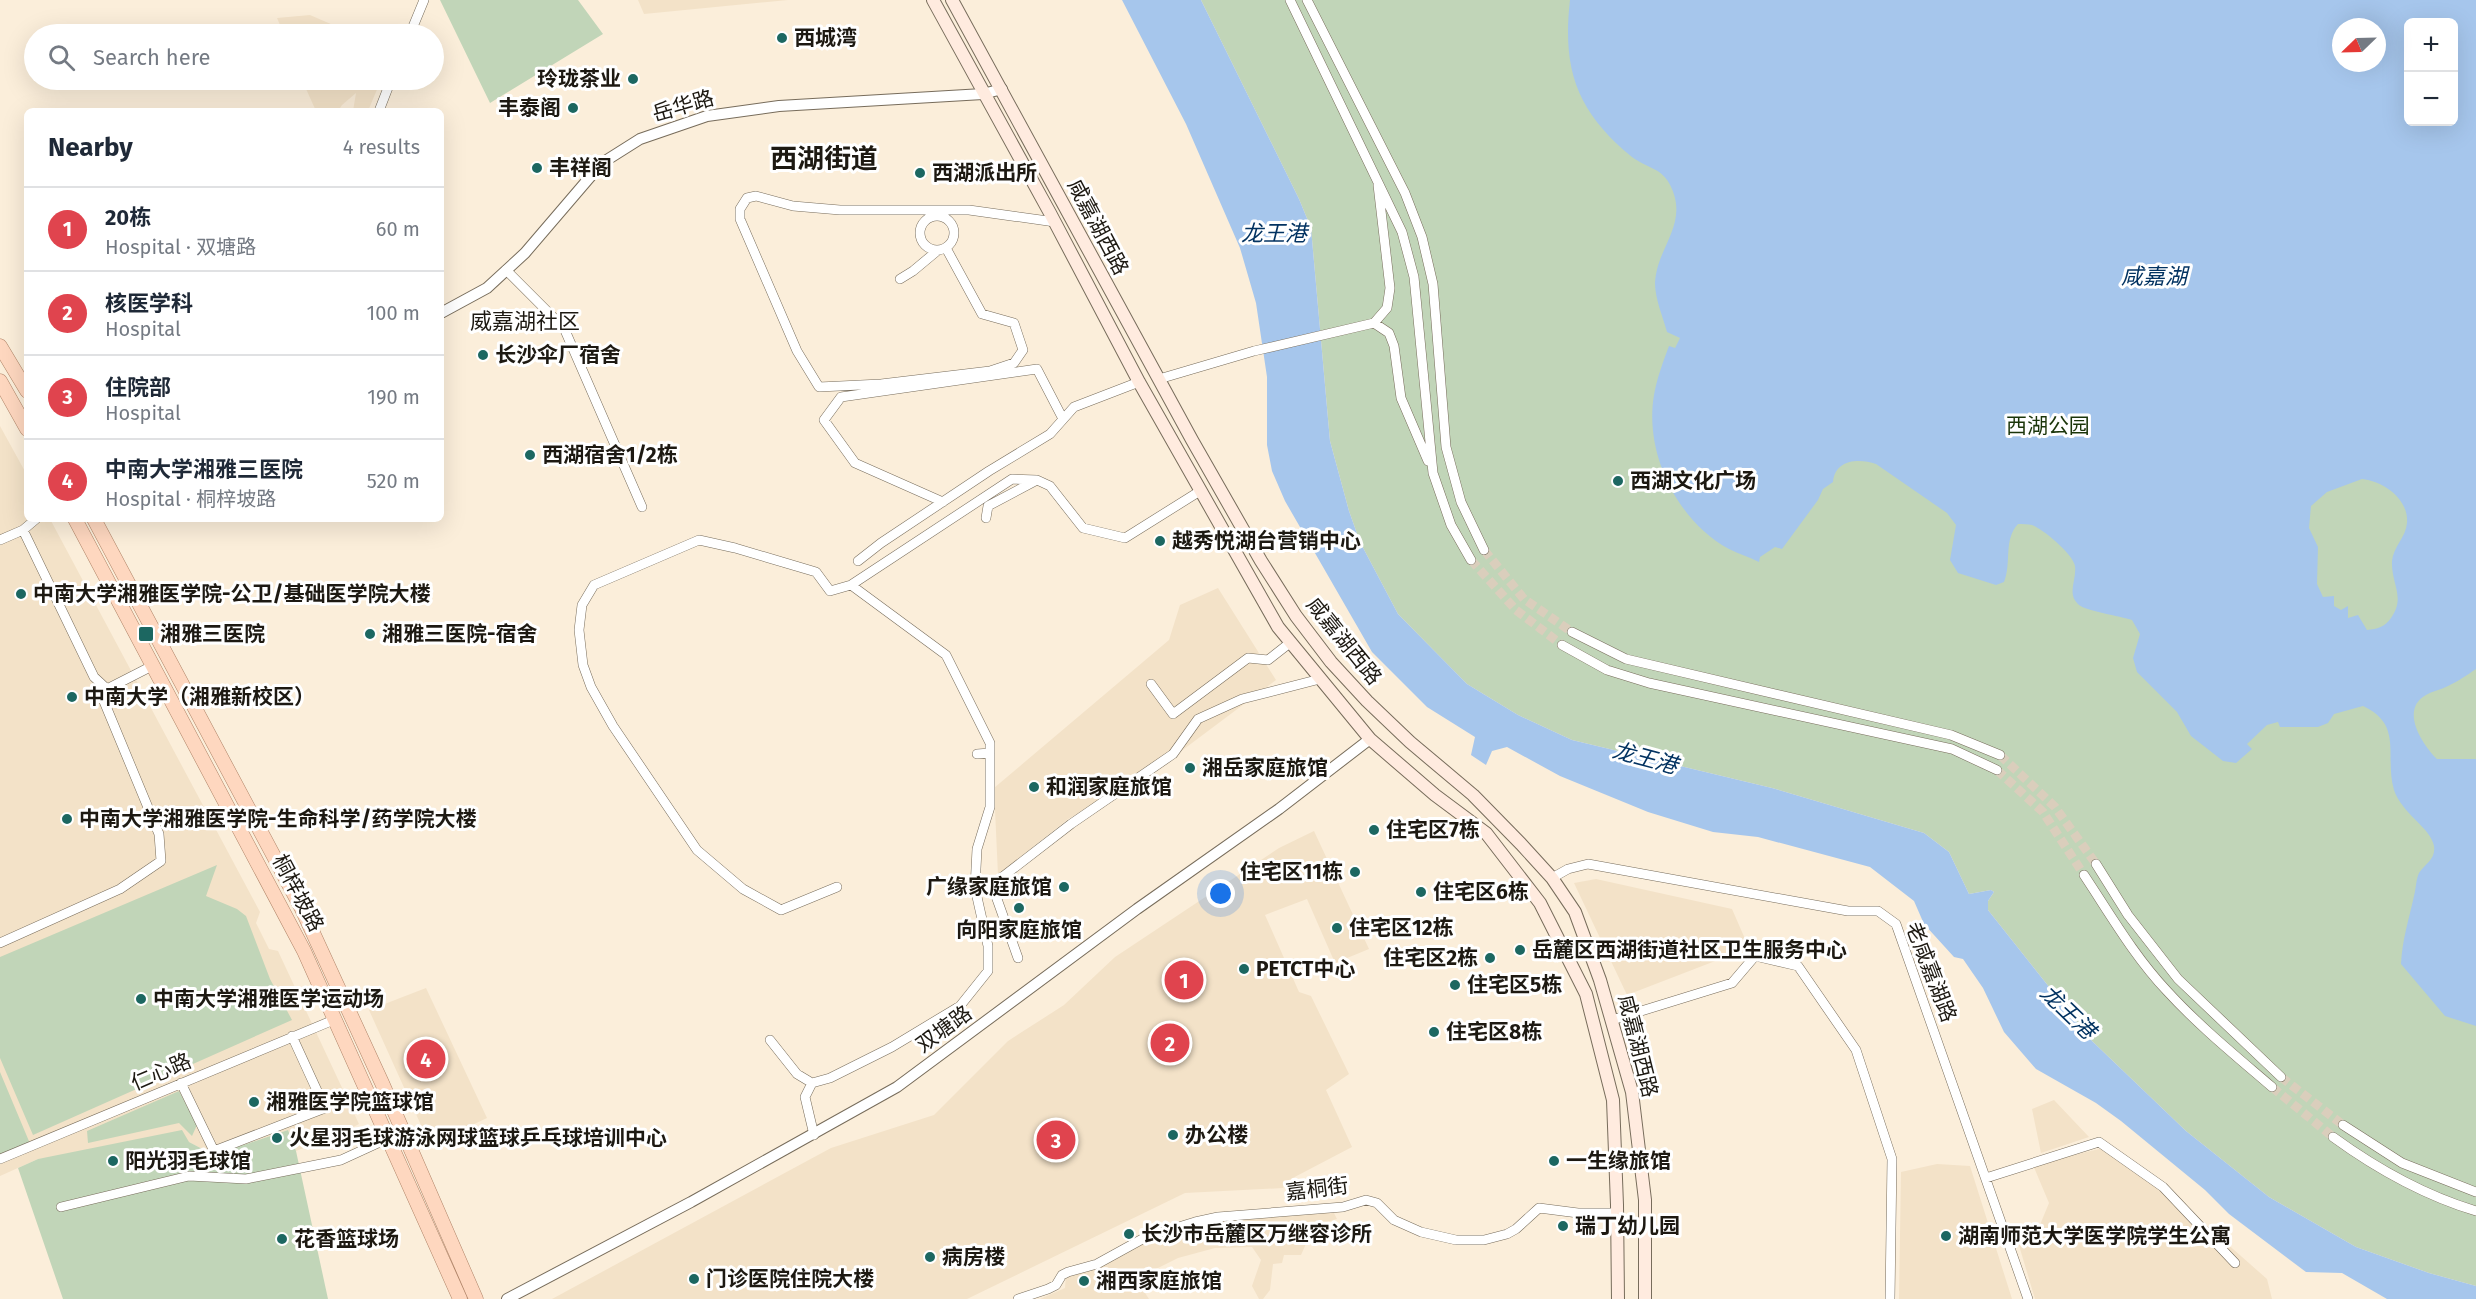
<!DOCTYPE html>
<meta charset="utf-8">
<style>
:root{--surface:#fff;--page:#f6f6f7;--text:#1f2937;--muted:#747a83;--line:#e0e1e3;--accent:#1c6761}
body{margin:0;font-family:"Fira Sans","Noto Sans SC",sans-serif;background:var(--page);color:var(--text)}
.controls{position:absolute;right:18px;top:18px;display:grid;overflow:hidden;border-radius:9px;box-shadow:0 6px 24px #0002}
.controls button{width:54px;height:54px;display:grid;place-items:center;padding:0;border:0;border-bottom:2px solid var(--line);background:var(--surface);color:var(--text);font:30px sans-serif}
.compass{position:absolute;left:2332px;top:18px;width:54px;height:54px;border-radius:50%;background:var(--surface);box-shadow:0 6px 24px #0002;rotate:247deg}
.you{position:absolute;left:1221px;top:894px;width:21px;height:21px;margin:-15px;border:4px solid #fff;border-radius:50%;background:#1a73e8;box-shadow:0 0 0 9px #1a73e833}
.badge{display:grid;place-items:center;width:39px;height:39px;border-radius:50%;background:var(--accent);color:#fff;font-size:20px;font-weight:700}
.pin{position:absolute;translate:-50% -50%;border:3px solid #fff;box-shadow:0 2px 6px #0006}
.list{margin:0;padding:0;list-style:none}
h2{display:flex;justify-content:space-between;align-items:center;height:78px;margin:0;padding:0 24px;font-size:26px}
h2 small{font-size:20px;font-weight:400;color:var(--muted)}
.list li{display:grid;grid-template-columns:39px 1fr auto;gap:18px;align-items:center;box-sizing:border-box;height:84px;padding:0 24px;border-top:2px solid var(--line)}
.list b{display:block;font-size:22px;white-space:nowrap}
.list p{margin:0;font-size:20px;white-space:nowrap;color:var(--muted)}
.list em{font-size:20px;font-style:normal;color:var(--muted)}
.icon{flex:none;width:33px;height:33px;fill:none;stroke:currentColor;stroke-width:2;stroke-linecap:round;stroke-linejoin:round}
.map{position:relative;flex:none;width:2476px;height:1299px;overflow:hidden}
.search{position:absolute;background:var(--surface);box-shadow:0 6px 24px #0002;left:24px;top:24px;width:420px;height:66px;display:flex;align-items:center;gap:15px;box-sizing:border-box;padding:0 21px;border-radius:33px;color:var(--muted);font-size:22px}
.panel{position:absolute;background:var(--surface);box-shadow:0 6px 24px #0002;left:24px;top:108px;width:420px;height:414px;border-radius:9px}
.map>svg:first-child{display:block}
.built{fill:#f3e2c8}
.green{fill:#c1d5b8;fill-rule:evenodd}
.water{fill:#a6c6ec;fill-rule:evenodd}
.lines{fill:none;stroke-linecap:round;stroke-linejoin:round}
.minor-tunnel{stroke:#dacebc;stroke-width:9;stroke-dasharray:9 4.5;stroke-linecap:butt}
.minor-casing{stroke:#776c5b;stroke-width:10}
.tertiary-casing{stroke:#776c5b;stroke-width:12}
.secondary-casing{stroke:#776c5b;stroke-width:14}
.primary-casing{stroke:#af8367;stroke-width:15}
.minor{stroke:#fff;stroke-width:9}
.tertiary{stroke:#fff;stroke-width:10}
.secondary{stroke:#ffebdf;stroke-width:12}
.primary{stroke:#fed7bf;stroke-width:14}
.poi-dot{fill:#1c6761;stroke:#fff;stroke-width:2}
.labels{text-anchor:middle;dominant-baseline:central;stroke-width:6;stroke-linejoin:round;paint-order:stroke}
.poi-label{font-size:21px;font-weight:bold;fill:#1d1912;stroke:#fff;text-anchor:start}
.street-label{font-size:21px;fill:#1d1912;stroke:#fff}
.park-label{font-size:21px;fill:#1a3509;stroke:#fff}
.water-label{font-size:22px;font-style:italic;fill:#033361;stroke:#fff}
.neighbourhood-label{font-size:22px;fill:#1d1912;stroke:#fff}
.district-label{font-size:27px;font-weight:bold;fill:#1d1912;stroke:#fff}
</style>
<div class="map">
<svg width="2476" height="1299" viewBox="0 0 2476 1299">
<rect width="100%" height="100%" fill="#fbeeda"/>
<path class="built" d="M638 0H788L644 14Z
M310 15 340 28 346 34H284L277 18Z
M302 80H381L368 111H353L356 93 342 105 338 111H316Z
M0 426 27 475V519H50L260 912 256 923 269 949 278 951 359 1124 340 1134 296 1151 288 1130 214 1155 189 1142 38 1159 0 1176Z
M1218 588 1276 680 1160 767 1068 819 998 875 994 788 1169 640 1180 605Z
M1314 831 1369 949 1335 963 1307 899 1265 915 1299 992 1311 996 1349 1074 1326 1090 1352 1147 1287 1181 1283 1188 1185 1193 967 1299H552L831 1148 934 1115 1008 1041 1064 1005 1115 957 1279 848Z
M1596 879 1732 909 1749 948 1627 995 1574 883Z
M426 988 487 1118 430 1145 369 1010Z
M2054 1100 2089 1137 2041 1153 2032 1109Z
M2103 1148 2156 1181 2267 1279 2272 1299H2035L2018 1242 2037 1232 2049 1203 2033 1165Z
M1937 1164 1970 1166 2012 1299H1899L1901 1172Z
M1332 1209 1337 1219 1323 1223 1321 1236 1309 1237 1301 1255H1284L1282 1263 1273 1264 1270 1290 1263 1299H1259L1252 1286 1261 1260 1252 1247 1215 1248 1178 1258 1136 1279 1149 1299H1040L1065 1288 1066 1275 1139 1241 1225 1217Z"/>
<path class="green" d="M440 0H578L603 34 490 103Z
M1201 0H2476V1286L2429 1273 2356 1247 2269 1197 2186 1131 2092 1041 1988 910V901L1994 892 1991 890 1969 894 1949 852 1924 833 1772 788 1572 740 1518 715 1467 684 1398 614 1360 542 1349 511 1330 441 1311 228 1299 199ZM2408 22H2454V122H2408ZM2341 27H2377V63H2341Z
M217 865 206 896 237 909 246 916 270 979 292 1020 33 1135 0 1058V957Z
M0 1072 31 1146 0 1159Z
M179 1091 197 1125 192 1136 179 1123 88 1143 87 1131Z
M182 1130 189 1142 214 1155 288 1130 296 1151 328 1299H63L18 1168 38 1159Z"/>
<path class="water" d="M1122 0H1201L1299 199 1311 228 1330 441 1349 511 1360 542 1398 614 1467 684 1518 715 1572 740 1772 788 1924 833 1949 852 1969 894 1991 890 1994 892 1988 901V910L2092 1041 2186 1131 2269 1197 2356 1247 2429 1273 2476 1286V1299H2387L2342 1273 2306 1272 2229 1214 2205 1190 2121 1121 2096 1103 2036 1069 2004 1032 1983 988 1963 959 1954 957 1924 924 1914 901 1870 867 1758 837 1713 832 1648 812 1560 776 1507 747 1492 751 1486 765 1471 755 1475 737 1427 707 1372 652 1285 501 1272 471 1267 445V377L1256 303 1240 248 1186 124Z
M1570 0H2476V669C2467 675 2457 682 2448 686 2441 690 2432 691 2426 695 2399 710 2423 745 2437 759H2476V1026L2445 1016 2401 964C2402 940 2409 919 2414 896 2416 889 2416 879 2419 873 2425 864 2436 859 2434 846 2431 828 2402 814 2394 790 2384 756 2404 725 2363 706L2334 714 2328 723 2318 727H2280L2278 722 2267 725 2247 744 2252 749 2236 763 2223 761 2191 736 2177 712 2137 672 2133 658 2140 634 2132 620C2120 616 2086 611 2079 605 2066 594 2077 580 2075 566 2073 554 2043 529 2032 525 2028 524 2023 524 2018 524 2003 540 2012 563 2004 582L1996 585 1958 573 1950 560 1956 525 1947 513 1876 464C1858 458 1835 460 1833 482L1823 489 1818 500 1782 549 1775 547 1760 557 1759 562C1749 557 1739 554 1729 549 1677 521 1644 453 1654 395 1657 378 1663 362 1669 346L1675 348 1680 338 1667 332C1663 317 1655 299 1655 283 1657 245 1691 223 1669 183 1661 168 1645 167 1632 157 1577 112 1562 70 1570 0ZM2408 22H2454V122H2408ZM2341 27H2377V63H2341ZM2362 479C2382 481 2409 498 2407 523 2406 537 2393 547 2392 561 2391 584 2406 597 2391 618 2385 627 2377 629 2367 630L2358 615 2348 618V606L2341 610 2334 606V596L2323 597 2317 584 2318 547 2309 528 2311 506 2327 492Z"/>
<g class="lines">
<path class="minor-tunnel" d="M1484 550 1524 599 1572 632
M1471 560 1516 610 1562 645
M2000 755 2055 807 2096 864
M1997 770 2043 812 2084 875
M2281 1077 2343 1125
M2272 1087 2333 1137"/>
<defs>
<path id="minor" d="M1290 0 1402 232 1414 277 1433 473 1451 525 1471 560
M1307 0 1405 193 1422 237 1433 284 1446 447 1461 502 1484 550
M410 34 424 0
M379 111 391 80
M920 233a17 17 0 1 1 34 0a17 17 0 1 1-34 0Z
M946 248 982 314 1014 323 1023 350 1014 363 990 371 881 384 819 387 797 351 740 219V209L747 198 756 196 793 206 840 210H969L1055 222
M506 270 564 328 642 507
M900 279 913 271 937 251
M1374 323 1389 333 1394 346 1401 398 1428 461
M1159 379 1254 351 1374 323 1387 308 1390 288 1378 185
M943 502 855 463 824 420 841 397 1037 369 1063 419
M986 518 988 506 1035 481
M23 530 94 677 107 689
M0 540 23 530 36 519
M858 561 881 543 989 471 1050 434 1074 407 1139 382
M1572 632 1626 659 1951 735 2000 755
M1562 645 1607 670 1649 683 1952 749 1997 770
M1151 684 1173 714 1248 658 1268 660 1291 642
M977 754 990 753
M2096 864 2128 915 2178 979 2281 1077
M2084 875C2110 914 2134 956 2167 991 2199 1026 2236 1056 2272 1087
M1552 878 1568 869 1588 864 1848 911H1878L1896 924 2028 1299
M837 887 781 910 743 889 697 850 613 726 591 687 583 665 579 630 582 605 594 585 699 540 735 548 816 572 830 591 851 585 1012 479 1037 480 1050 486 1083 528 1125 538 1200 491
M0 943 120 889 161 861 159 834 103 699 107 689 152 666
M1018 958 992 885 1071 824 1173 754 1198 719 1242 699 1320 679
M1612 1020 1732 983 1755 956 1798 966 1856 1050 1892 1159 1890 1299
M770 1040 797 1074 812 1083
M181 1083 214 1151 325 1108 292 1036
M2343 1125 2402 1163 2476 1192
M814 1135 805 1097 812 1083 830 1078 892 1047 960 1006 988 971V946L975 888 977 849 990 807V743L946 655 851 585
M2333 1137C2377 1169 2423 1195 2476 1211
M0 1159 336 1019
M1986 1178 2099 1142 2163 1187 2235 1263
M61 1207 189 1176 246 1179 341 1160 389 1138
M1018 1299 1048 1289 1056 1285 1062 1275 1068 1272 1097 1264 1146 1237 1195 1222 1218 1217 1343 1207 1366 1200 1377 1203 1394 1220 1421 1232 1456 1240H1484L1507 1234 1516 1229 1539 1208 1578 1213H1617"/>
<path id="tertiary" d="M441 313 487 288 525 253 602 163 640 139 707 116 779 106 983 94 1002 89
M507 1299 691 1202 897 1087 1137 909 1279 809 1370 739"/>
<path id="secondary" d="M933 0 1050 213 1139 382 1278 627 1370 739 1435 795 1486 833 1540 903 1586 994 1613 1100 1617 1205 1618 1299
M952 0 1192 440 1261 561 1296 616 1331 662 1367 701 1410 742 1473 795 1521 844 1552 878 1575 912 1600 980 1632 1092 1645 1200V1299"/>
<path id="primary" d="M0 346 27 391
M0 381 27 429
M75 519 304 951 460 1299
M94 519 302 909 382 1083 476 1299"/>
</defs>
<use href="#minor" class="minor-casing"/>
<use href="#tertiary" class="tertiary-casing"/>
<use href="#secondary" class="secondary-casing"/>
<use href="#primary" class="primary-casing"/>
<use href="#minor" class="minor"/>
<use href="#tertiary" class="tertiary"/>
<use href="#secondary" class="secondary"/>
<use href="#primary" class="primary"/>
</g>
<g class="poi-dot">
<circle cx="782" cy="38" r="6"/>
<circle cx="633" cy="79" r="6"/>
<circle cx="573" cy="108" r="6"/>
<circle cx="537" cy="168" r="6"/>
<circle cx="920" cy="173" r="6"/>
<circle cx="483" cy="355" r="6"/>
<circle cx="530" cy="455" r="6"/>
<circle cx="1618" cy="481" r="6"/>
<circle cx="1160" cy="541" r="6"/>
<circle cx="21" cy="594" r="6"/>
<rect x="138" y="626" width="16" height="16" rx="3"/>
<circle cx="370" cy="634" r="6"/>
<circle cx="72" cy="697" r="6"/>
<circle cx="1190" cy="768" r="6"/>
<circle cx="1034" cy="787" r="6"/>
<circle cx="67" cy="819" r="6"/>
<circle cx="1374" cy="830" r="6"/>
<circle cx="1355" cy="872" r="6"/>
<circle cx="1064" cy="887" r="6"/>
<circle cx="1421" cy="892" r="6"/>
<circle cx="1019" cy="908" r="6"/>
<circle cx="1337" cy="928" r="6"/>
<circle cx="1520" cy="950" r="6"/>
<circle cx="1490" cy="958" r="6"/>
<circle cx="1244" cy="969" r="6"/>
<circle cx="1455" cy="985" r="6"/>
<circle cx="141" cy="999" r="6"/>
<circle cx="1434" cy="1032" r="6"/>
<circle cx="254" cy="1102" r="6"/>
<circle cx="1173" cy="1135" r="6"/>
<circle cx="277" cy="1138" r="6"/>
<circle cx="113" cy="1161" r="6"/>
<circle cx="1554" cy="1161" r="6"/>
<circle cx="1563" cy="1226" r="6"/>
<circle cx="1129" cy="1234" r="6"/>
<circle cx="1946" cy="1236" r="6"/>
<circle cx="282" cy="1239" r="6"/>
<circle cx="930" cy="1257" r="6"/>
<circle cx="694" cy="1279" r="6"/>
<circle cx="1084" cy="1281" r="6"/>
</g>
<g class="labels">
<g class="poi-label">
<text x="794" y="38">西城湾</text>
<text x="621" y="79" text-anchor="end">玲珑茶业</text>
<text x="561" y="108" text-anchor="end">丰泰阁</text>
<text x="549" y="168">丰祥阁</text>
<text x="932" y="173">西湖派出所</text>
<text x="495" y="355">长沙伞厂宿舍</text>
<text x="542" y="455">西湖宿舍1/2栋</text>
<text x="1630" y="481">西湖文化广场</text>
<text x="1172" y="541">越秀悦湖台营销中心</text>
<text x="33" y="594">中南大学湘雅医学院-公卫/基础医学院大楼</text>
<text x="160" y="634">湘雅三医院</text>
<text x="382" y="634">湘雅三医院-宿舍</text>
<text x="84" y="697">中南大学（湘雅新校区）</text>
<text x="1202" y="768">湘岳家庭旅馆</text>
<text x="1046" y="787">和润家庭旅馆</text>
<text x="79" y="819">中南大学湘雅医学院-生命科学/药学院大楼</text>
<text x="1386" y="830">住宅区7栋</text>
<text x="1343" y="872" text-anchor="end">住宅区11栋</text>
<text x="1052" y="887" text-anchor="end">广缘家庭旅馆</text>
<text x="1433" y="892">住宅区6栋</text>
<text x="1349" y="928">住宅区12栋</text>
<text x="1019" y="930" text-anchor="middle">向阳家庭旅馆</text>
<text x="1532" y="950">岳麓区西湖街道社区卫生服务中心</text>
<text x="1478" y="958" text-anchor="end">住宅区2栋</text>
<text x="1256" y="969">PETCT中心</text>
<text x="1467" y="985">住宅区5栋</text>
<text x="153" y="999">中南大学湘雅医学运动场</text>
<text x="1446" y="1032">住宅区8栋</text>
<text x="266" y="1102">湘雅医学院篮球馆</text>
<text x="1185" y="1135">办公楼</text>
<text x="289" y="1138">火星羽毛球游泳网球篮球乒乓球培训中心</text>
<text x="125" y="1161">阳光羽毛球馆</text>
<text x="1566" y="1161">一生缘旅馆</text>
<text x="1575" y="1226">瑞丁幼儿园</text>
<text x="1141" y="1234">长沙市岳麓区万继容诊所</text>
<text x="1958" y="1236">湖南师范大学医学院学生公寓</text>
<text x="294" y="1239">花香篮球场</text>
<text x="942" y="1257">病房楼</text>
<text x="706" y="1279">门诊医院住院大楼</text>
<text x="1096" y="1281">湘西家庭旅馆</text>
</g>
<g class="street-label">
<text transform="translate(683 106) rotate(-16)">岳华路</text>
<text transform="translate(1098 227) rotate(62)">咸嘉湖西路</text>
<text transform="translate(1344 641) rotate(51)">咸嘉湖西路</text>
<text transform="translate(298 893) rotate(62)">桐梓坡路</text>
<text transform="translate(1931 972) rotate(69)">老咸嘉湖路</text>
<text transform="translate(944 1029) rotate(-36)">双塘路</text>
<text transform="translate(1638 1046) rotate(76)">咸嘉湖西路</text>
<text transform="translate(161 1072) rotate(-23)">仁心路</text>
<text transform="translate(1317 1189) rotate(-7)">嘉桐街</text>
</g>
<g class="park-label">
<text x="2048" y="426">西湖公园</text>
</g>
<g class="water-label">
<text x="1274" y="233">龙王港</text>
<text x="2154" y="276">咸嘉湖</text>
<text transform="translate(1645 758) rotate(15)">龙王港</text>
<text transform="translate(2068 1012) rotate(44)">龙王港</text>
</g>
<g class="neighbourhood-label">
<text x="525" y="321">威嘉湖社区</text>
</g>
<g class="district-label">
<text x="824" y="159">西湖街道</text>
</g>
</g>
</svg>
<div class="controls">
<button>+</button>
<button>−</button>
</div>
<svg class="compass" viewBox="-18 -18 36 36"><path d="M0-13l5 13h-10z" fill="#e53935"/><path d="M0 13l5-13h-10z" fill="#747a83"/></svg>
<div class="you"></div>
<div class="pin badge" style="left:1184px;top:980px;background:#e0444e">1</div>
<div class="pin badge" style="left:1170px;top:1043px;background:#e0444e">2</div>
<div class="pin badge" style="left:1056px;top:1140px;background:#e0444e">3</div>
<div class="pin badge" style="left:426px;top:1059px;background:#e0444e">4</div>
<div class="search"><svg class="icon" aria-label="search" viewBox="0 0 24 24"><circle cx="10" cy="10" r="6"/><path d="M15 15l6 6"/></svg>Search here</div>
<section class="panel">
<h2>Nearby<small>4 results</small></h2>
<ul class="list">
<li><span class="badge" style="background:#e0444e">1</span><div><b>20栋</b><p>Hospital · 双塘路</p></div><em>60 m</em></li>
<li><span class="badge" style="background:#e0444e">2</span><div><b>核医学科</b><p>Hospital</p></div><em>100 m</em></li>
<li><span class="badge" style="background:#e0444e">3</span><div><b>住院部</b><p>Hospital</p></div><em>190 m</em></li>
<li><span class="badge" style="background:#e0444e">4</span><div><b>中南大学湘雅三医院</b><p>Hospital · 桐梓坡路</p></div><em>520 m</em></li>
</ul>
</section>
</div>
